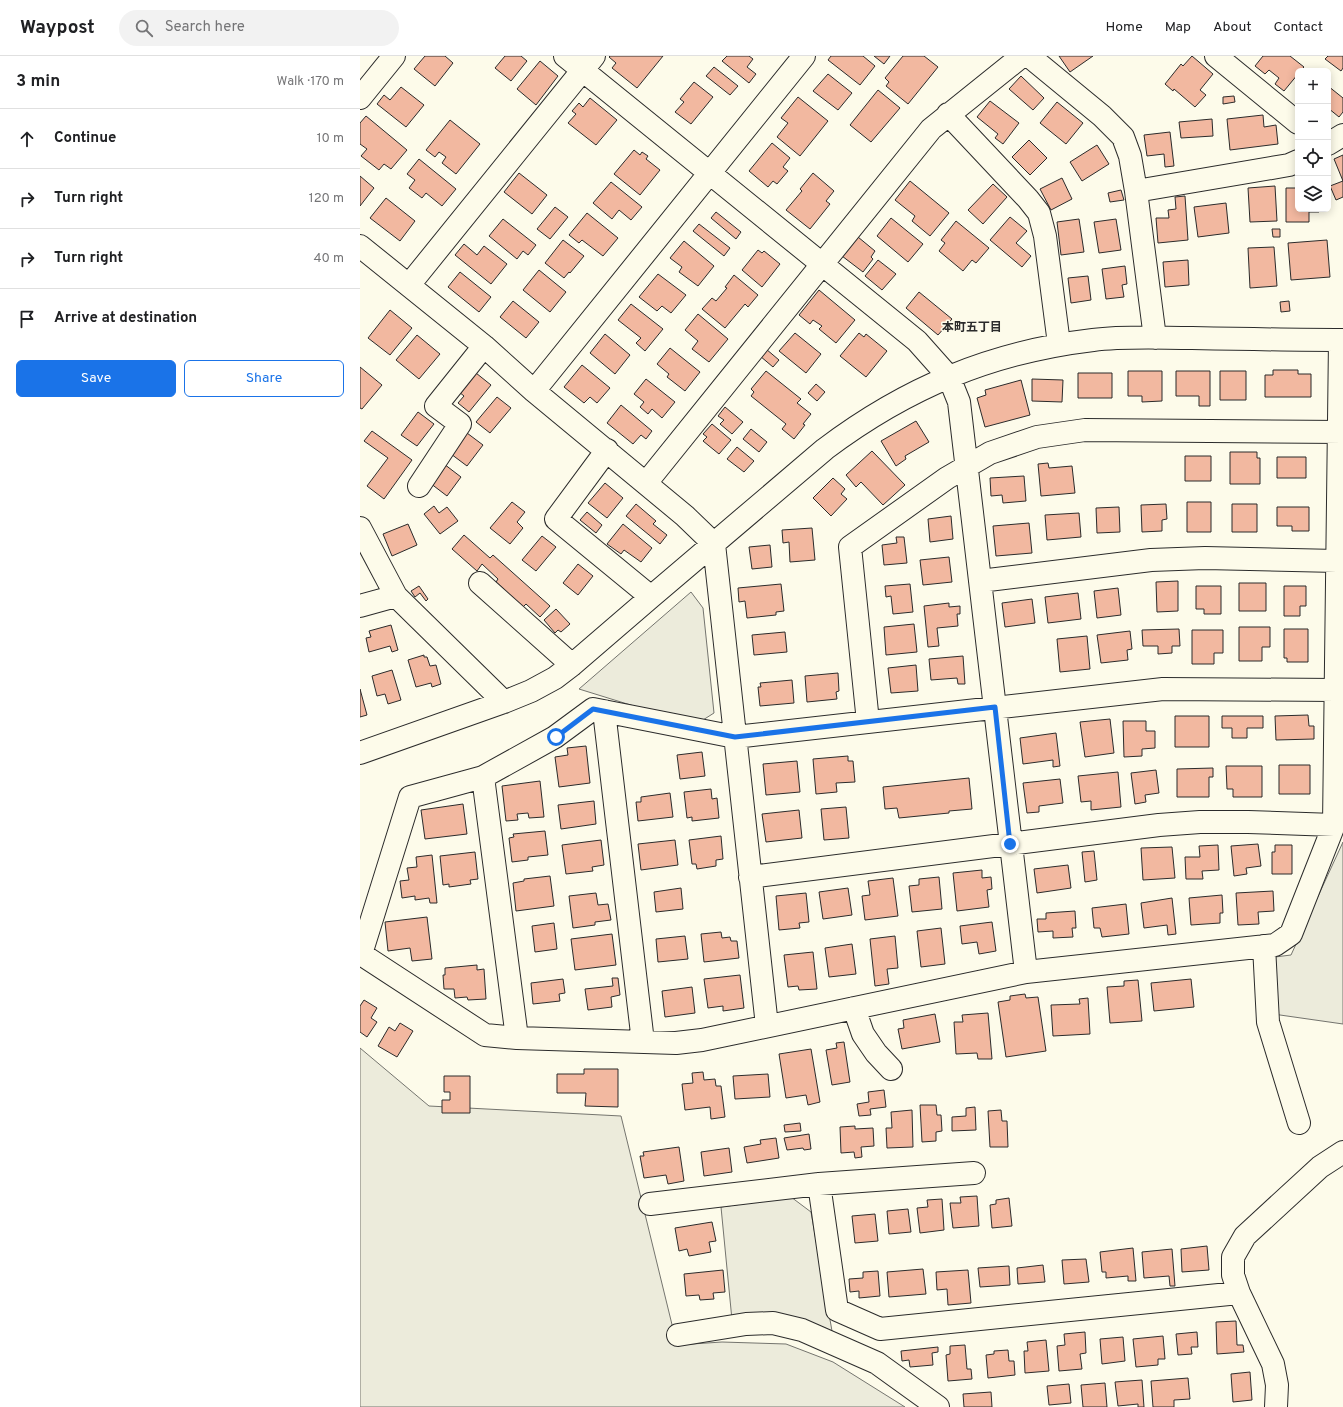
<!DOCTYPE html>
<meta charset="utf-8">
<style>
:root{--surface:#fff;--page:#f2f2f2;--text:#202124;--muted:#757577;--line:#e0e0e0;--accent:#1a73e8}
body{margin:0;font-family:Overpass,"Noto Sans JP",sans-serif;background:var(--page);color:var(--text)}
.controls{position:absolute;right:12px;top:12px;display:grid;overflow:hidden;border-radius:6px;box-shadow:0 2px 10px #0003}
.controls button{width:36px;height:36px;display:grid;place-items:center;padding:0;border:0;border-bottom:1px solid var(--line);background:var(--surface);color:var(--text);font:20px sans-serif}
.stop{position:absolute;width:12px;height:12px;margin:-9px;border:3px solid #1a73e8;border-radius:50%;background:#fff}
.stop.end{background:#1a73e8;border-color:#fff;box-shadow:0 1px 4px #0008}
.list{margin:0;padding:0;list-style:none}
h2{display:flex;justify-content:space-between;align-items:center;height:52px;margin:0;padding:0 16px;font-size:17px}
h2 small{font-size:13px;font-weight:400;color:var(--muted)}
.list li{display:grid;grid-template-columns:26px 1fr auto;gap:12px;align-items:center;box-sizing:border-box;height:60px;padding:0 16px;border-top:1px solid var(--line)}
.list b{display:block;font-size:15px;white-space:nowrap}
.list em{font-size:13px;font-style:normal;color:var(--muted)}
.actions{display:flex;gap:8px;padding:12px 16px}
.actions a{flex:1;padding:9px 0;border:1px solid var(--accent);border-radius:6px;text-align:center;font-size:14px;color:var(--accent)}
.actions .main{background:var(--accent);color:#fff}
.icon{flex:none;width:22px;height:22px;fill:none;stroke:currentColor;stroke-width:2;stroke-linecap:round;stroke-linejoin:round}
.map{position:relative;flex:none;width:983px;height:1351px;overflow:hidden}
header{display:flex;align-items:center;gap:24px;box-sizing:border-box;height:56px;padding:0 20px;background:var(--surface);border-bottom:1px solid var(--line)}
header strong{font-size:19px}
nav{display:flex;gap:22px;margin-inline-start:auto;font-size:14px}
.search{width:280px;height:36px;background:var(--page);display:flex;align-items:center;gap:10px;box-sizing:border-box;padding:0 14px;border-radius:22px;color:var(--muted);font-size:15px}
main{display:flex}
aside{flex:1;background:var(--surface)}
.map>svg:first-child{display:block}
.green{fill:#ecebdb;stroke:#74746e}
.building{fill:#f2b8a0;stroke:#2b2b2b}
.lines{fill:none;stroke-linecap:round;stroke-linejoin:round}
.minor-casing{stroke:#2b2b2b;stroke-width:24}
.minor{stroke:#fdfbea;stroke-width:22}
.route{stroke:#1a73e8;stroke-width:5}
.labels{text-anchor:middle;dominant-baseline:central;stroke-width:3;stroke-linejoin:round;paint-order:stroke}
.neighbourhood-label{font-size:12px;font-weight:bold;fill:#2b2b2b;stroke:#fdfbea}
</style>
<header>
<strong>Waypost</strong>
<div class="search"><svg class="icon" aria-label="search" viewBox="0 0 24 24"><circle cx="10" cy="10" r="6"/><path d="M15 15l6 6"/></svg>Search here</div>
<nav><a>Home</a><a>Map</a><a>About</a><a>Contact</a></nav>
</header>
<main>
<aside>
<h2>3 min<small>Walk · 170 m</small></h2>
<ul class="list">
<li><svg class="icon" aria-label="ahead" viewBox="0 0 24 24"><path d="M12 20V5M6 11l6-6 6 6"/></svg><div><b>Continue</b></div><em>10 m</em></li>
<li><svg class="icon" aria-label="right" viewBox="0 0 24 24"><path d="M7 20v-9h11M14 6l5 5-5 5"/></svg><div><b>Turn right</b></div><em>120 m</em></li>
<li><svg class="icon" aria-label="right" viewBox="0 0 24 24"><path d="M7 20v-9h11M14 6l5 5-5 5"/></svg><div><b>Turn right</b></div><em>40 m</em></li>
<li><svg class="icon" aria-label="arrive" viewBox="0 0 24 24"><path d="M6 21V4h12l-3 4 3 4H6"/></svg><div><b>Arrive at destination</b></div></li>
</ul>
<div class="actions"><a class="main">Save</a><a>Share</a></div>
</aside>
<div class="map">
<svg width="983" height="1351" viewBox="0 0 983 1351">
<rect width="100%" height="100%" fill="#fdfbea"/>
<path class="green" d="M331 536 343 552 354 657 335 669 219 633Z
M983 786V968L913 958 907 902 931 899Z
M0 992 69 1050 261 1060 317 1289 362 1286 426 1288 473 1306 545 1351H0Z
M431 1141 451 1156 472 1275 458 1269 372 1264 361 1151Z"/>
<path class="building" d="M65 0H85L93 7 75 30 54 13Z
M145 0H161L167 5 151 25 135 12Z
M250 0H303L277 32 252 12 256 7 249 1Z
M367 0H389L393 3 387 11 396 18 389 27 362 5Z
M471 0H503L515 10 500 29 468 4Z
M514 0H530L524 8Z
M543 0H564L578 11 548 48 526 30 529 26 525 22Z
M699 0H733L710 16Z
M832 0 853 18 840 34 846 39 835 51 814 33 813 35 805 28 821 8 823 10Z
M903 0H930L944 11 940 15H938V18L924 35 915 28 919 22 909 14 905 18 895 10Z
M968 0H983V12L981 15 965 3Z
M180 5 198 20 176 49 157 33Z
M354 11 378 30 370 39 346 20Z
M468 18 492 37 478 54 453 35Z
M661 20 684 42 673 54 649 33Z
M334 26 353 41 331 68 315 56 324 46 320 43Z
M968 30 983 42V56L979 61 968 52Z
M41 31 64 49 46 71 17 48 24 39 30 44Z
M518 34 540 52 511 86 490 69Z
M874 40 875 46 863 48V41Z
M438 41 468 65 440 100 417 81 428 67 421 62Z
M230 42 257 64 236 89 208 67 216 58 212 55 219 47 223 51Z
M630 45 659 67 643 88 635 82 638 78 617 61Z
M697 46 723 67 706 88 680 67Z
M903 59 904 71 916 69 918 88 870 94 867 63Z
M6 60 47 94 31 113 24 108 19 114 1 100 7 93 0 88V67Z
M852 63 853 80 821 82 819 66Z
M90 64 120 88 96 118 82 107 86 101 79 96 75 101 66 94Z
M810 76 814 110 805 111 804 98 787 100 784 79Z
M669 84 687 102 670 119 652 101Z
M412 87 430 102 423 111 428 115 417 128 413 125 408 131 389 115Z
M737 89 749 108 722 125 710 106Z
M274 94 280 99 282 96 288 100 286 103 300 114 280 139 254 118Z
M983 99V141L976 144 970 130 983 125 974 103Z
M59 103 96 133 82 150 66 137 62 142 49 132 55 124 47 118Z
M159 117 187 139 172 158 144 136Z
M453 117 474 135 466 145 470 148 450 173 426 154 442 135 440 133Z
M0 120 14 132 0 150Z
M702 122 712 143 691 154 680 133Z
M550 125 589 157 570 180 552 165 555 160 535 144Z
M251 126 282 151 271 164 259 154 252 163 233 147Z
M633 128 647 141 623 168 608 154Z
M915 130 917 165 890 166 888 132Z
M926 132H938V153H959V156H949V166H926Z
M761 134 764 144 750 146 748 137Z
M825 140 828 184 798 187 796 162H809L808 154 816 153 815 141Z
M26 142 55 165 40 185 10 162Z
M866 147 869 177 838 181 834 151Z
M195 151 208 161 190 183 177 173Z
M356 156 381 176 376 183 351 162Z
M227 157 258 182 243 200 222 184 219 187 209 179Z
M650 161 667 175 656 187 671 200 662 211 630 184Z
M531 162 563 188 548 206 517 180Z
M143 163 176 189 168 199 163 195 157 203 129 180Z
M719 163 724 196 701 199 697 166Z
M756 163 761 194 739 197 734 166Z
M596 165 629 192 616 207 612 204 603 215 579 195 585 187 581 184Z
M339 168 370 192 364 200 333 175Z
M912 173H920V181H913Z
M498 181 515 195 511 201 513 203 503 216 482 200Z
M203 184 224 200 210 217 209 216 204 222 185 207Z
M967 184 970 221 931 224 928 187Z
M324 185 354 210 338 230 319 216 322 211 310 202Z
M104 188 117 199 124 190 147 208 131 228 95 199Z
M914 191 917 230 890 232 888 192Z
M398 194 402 197 404 195 420 208 402 231 382 214Z
M518 204 536 218 522 234 505 220Z
M828 204 829 229 805 231 803 206Z
M765 210 767 228 762 229 764 241 746 243 742 213Z
M179 214 206 236 190 256 163 234Z
M100 216 131 241 119 256 88 231Z
M298 218 326 239 311 257 302 250 297 255 279 241Z
M374 219 398 239 388 251 385 248 365 272 342 253 352 242 356 245 367 232 365 231Z
M728 220 731 244 711 247 708 222Z
M459 234 495 264 476 287 459 273 462 270 453 264 450 268 439 259Z
M559 236 592 263 578 279 546 252Z
M153 245 179 266 166 282 140 261Z
M929 245 930 255 921 256 920 246Z
M271 248 303 273 285 295 276 287 281 282 258 264Z
M30 254 52 272 30 299 8 282Z
M338 258 368 283 349 306 332 293 338 285 325 274Z
M435 277 461 298 446 317 419 295Z
M499 277 504 281 506 278 527 295 506 321 480 300Z
M245 278 270 299 255 318 230 297Z
M57 279 80 298 59 323 36 304Z
M310 292 340 316 325 335 307 321 309 318 297 308Z
M406 293 419 304 413 311 400 300Z
M222 309 250 332 237 347 230 341 224 347 204 331Z
M0 311 22 329 2 353 0 352Z
M913 314H938V318H951V341H905V319H913Z
M406 315 441 343 437 347 451 358 443 368 445 369 434 383 422 373 426 368 391 340 394 336 391 333Z
M768 315H802V345L782 346V340H768Z
M816 315H850V350H839V340H816Z
M860 315H886V344H860Z
M116 317 131 329 109 356 98 347 104 340 99 336Z
M718 317H752V342H718Z
M286 323 315 346 302 362 292 353 288 358 280 351 284 346 274 338Z
M672 323 703 324 702 346 672 345Z
M661 324 670 359 625 371 617 342 626 339 625 334Z
M456 328 465 336 457 345 448 337Z
M137 341 151 352 130 377 116 366Z
M261 349 292 375 286 383 281 379 273 388 247 367Z
M365 351 383 366 372 378 360 368 364 364 358 360Z
M58 356 74 368 57 390 41 379Z
M556 365 569 386 545 400 546 403 536 410 521 385Z
M352 368 371 384 359 398 343 385 347 381 343 378Z
M391 373 407 386 399 396 383 383Z
M12 375 52 404 24 443 7 430 28 402 4 385Z
M107 377 123 389 107 410 91 398Z
M377 391 394 405 384 416 367 403Z
M512 395 545 429 523 449 501 426 496 431 486 419Z
M870 396H897V402H900V428H870Z
M825 400H851V425H825Z
M917 401H946V422H917Z
M688 407 689 412 712 410 715 437 681 440 678 408Z
M84 408 101 421 87 440 70 427Z
M664 420 666 445 643 447 642 439 631 440 630 422Z
M473 422 485 433 481 438 487 443 471 460 453 442Z
M245 427 263 442 247 462 228 447Z
M152 446 165 456 157 466 163 472 150 488 130 472Z
M827 446H851V476H827Z
M276 448 296 465 293 468 307 479 300 488 266 460Z
M806 448 807 463 802 464V475L782 476 781 449Z
M872 448H897V476H872Z
M74 450 79 457 87 451 98 465 80 478 64 458Z
M759 451 760 476 737 477 736 452Z
M917 451H949V475H932V470H917Z
M227 456 242 469 236 477 220 464Z
M719 457 721 481 687 484 685 459Z
M591 460 593 483 570 486 568 463Z
M669 467 672 497 636 500 633 470Z
M48 468 57 489 32 500 23 478Z
M263 468 292 492 281 506 264 494 261 498 247 488Z
M452 472 455 504 430 506 429 486 423 487 422 474Z
M104 479 130 502 133 499 190 550 180 561 166 548 163 551 136 526 138 523 122 508 117 515 92 493Z
M182 480 196 491 176 515 162 504Z
M536 481H544L547 507 524 509 522 489 537 487Z
M410 489 412 511 392 513 389 491Z
M589 501 592 526 563 529 560 504Z
M218 508 233 520 218 539 203 527Z
M818 525V555L797 556 796 526Z
M879 527H906V555H879Z
M421 528 424 555 416 556V559L387 562 385 545 379 546 378 532Z
M550 528 553 556 533 558 531 540 526 541 525 530Z
M59 530 68 543 66 545 60 537 55 541 51 535Z
M836 530H861V558H844V553H836Z
M924 530H946V550H940V560H924Z
M758 532 761 559 737 562 734 535Z
M718 537 721 563 688 567 685 541Z
M672 543 675 567 645 571 642 547Z
M589 547V551L600 550V558H597L598 570 577 572 579 590 568 591 564 550Z
M196 553 210 568 201 576 198 574 195 577 184 564Z
M554 568 557 596 526 599 524 571Z
M31 569 38 594 32 596 30 590 9 596 6 582 11 581 9 575Z
M879 571H910V591H902V605H879Z
M819 573 820 590H812V597L798 598V590H783L782 574Z
M924 573H948V606H927V602H924Z
M832 574H863V597H854V608H832Z
M770 575 772 593 767 594 768 604 741 607 737 579Z
M425 576 427 596 394 599 392 579Z
M727 580 730 613 700 616 697 583Z
M64 599V601H67L70 610 76 609 81 628 72 631 71 627 56 631 48 604Z
M603 600 605 628H598L597 622 571 624 569 603Z
M556 609 558 635 531 637 528 612Z
M32 614 41 644 28 648 25 638 17 640 12 620Z
M478 617 479 635 476 636 477 643 447 646 445 620Z
M432 624 434 647 400 650 398 631H401L400 627Z
M0 633 7 659 0 661Z
M948 659 949 670H954V683L916 684 915 660Z
M815 660H849V691H815Z
M862 660H903V672H887V682H872V672H862Z
M750 663 754 697 725 701 720 666Z
M763 665H786V675H795V692L782 693V700L764 701Z
M696 677 700 710 693 711V704L663 708 660 682Z
M226 690 230 727 199 731 195 701 208 699 207 692Z
M342 696 345 720 320 723 317 699Z
M488 700V705H493L495 726 476 727 477 736 456 738 453 703Z
M437 705 440 736 406 739 403 708Z
M919 709H950V738H919Z
M866 710H902V741H873V733H867Z
M853 712V721H849V741H817V713Z
M796 714 799 737 785 739 786 746 775 748 771 717Z
M758 716 761 751 731 754V745L721 746 718 720Z
M609 722 612 753 589 755V757L539 762 537 752 525 753 523 731Z
M700 723 703 747 679 750V756L667 757 663 727Z
M180 725 184 761 169 762 168 757 157 758 158 764 146 765 142 730Z
M351 733 352 743 357 742 359 762 332 765V761L327 762 324 736Z
M310 737 313 761 278 765 276 746H281V741Z
M234 745 236 768 201 773 198 749Z
M103 748 107 778 65 783 61 754Z
M486 751 489 782 464 784 461 753Z
M439 754 442 782 406 786 402 758Z
M185 775 188 799 168 801V804L152 806 149 782 154 781 153 778Z
M361 780 363 803 356 804V810L337 813 336 808H332L329 784Z
M241 784 244 809 232 811 233 815 206 818 202 789Z
M315 784 318 809 281 814 278 788Z
M898 788 901 810 886 812 887 818 874 820 871 790Z
M858 789 859 814 842 815 843 823H826L825 801H840L839 790Z
M915 789H932V818H912V796H915Z
M812 791 815 822 783 824 781 792Z
M734 795 737 824 725 826 722 796Z
M115 796 118 823 110 824 111 828 89 831V828L83 829 80 800Z
M72 799 77 847H70L69 842 55 844V840L42 842 40 825 49 824 47 812 57 811 56 801Z
M708 809 711 832 677 837 674 813Z
M622 814V822L631 821 632 833 627 834 629 851 597 855 593 817Z
M190 820 194 850 156 855 153 827 164 825V823Z
M579 821 582 853 552 856 549 830 559 829V823Z
M533 822 538 860 505 864 502 840 510 839 508 825Z
M321 832 323 853 296 856 294 836Z
M488 832 492 859 463 863 459 836Z
M913 835 914 855 898 856 899 868 878 869 876 837Z
M236 837 238 849 248 848 251 864 235 866V869L213 872 209 840Z
M446 837 449 866 439 867 440 872 419 874 416 840Z
M862 839 863 857H860V867L831 869 829 842Z
M812 842 816 878 808 879 807 869 784 872 781 847Z
M766 848 769 878 742 881 740 872H734L732 852Z
M715 855 716 872H712L713 881 693 882V875L678 876 677 863H686V857Z
M67 861 72 903 52 905 50 892 28 895 25 866Z
M632 866 636 895 619 898 617 886 602 888 600 870Z
M194 867 197 893 175 896 172 870Z
M581 872 585 908 561 911 557 875Z
M361 876 362 882 370 881 371 885H377L379 902 344 906 341 878Z
M252 878 256 909 215 914 211 883Z
M325 880 328 903 298 906 296 883Z
M535 880 538 912 527 913 529 928 515 930 510 883Z
M492 888 496 918 469 921 465 892Z
M453 896 457 933 439 934 438 930 428 931 424 899Z
M117 909V914L124 913 126 943 108 944 107 941 95 942 94 933H84L83 919H85V912Z
M380 919 384 952 363 955V950L348 952 344 923Z
M252 922H258L260 939 251 941 252 951 228 954 225 933 253 930Z
M203 923 205 937 199 938 200 945 173 948 171 927Z
M831 923 834 951 794 955 791 927Z
M778 924 782 965 750 967 747 931 764 930V925Z
M332 931 335 957 305 961 302 935Z
M665 938 666 942 678 941 686 995 646 1001 638 946 650 944V940Z
M728 942 730 978 693 980 691 949 720 948 719 943Z
M4 944 17 952 11 962 17 966 7 981 0 976V950Z
M628 957 632 1003H618L617 997 596 998 594 966H603L602 959Z
M575 958 580 986 542 993 538 973 544 972 543 964Z
M40 967 53 975 37 1001 18 990 29 971 35 975Z
M484 986 490 1026 472 1029 466 994 477 992 476 987Z
M451 993 460 1046 448 1049 446 1039 426 1042 419 998Z
M224 1013H258V1051L225 1050 226 1037H197V1018H224Z
M343 1016 344 1024 355 1023 356 1030H361L365 1061 351 1063 350 1051 325 1054 322 1028 333 1027 332 1017Z
M408 1018 410 1041 375 1043 373 1020Z
M84 1020H110V1057H82V1044H90V1036H84Z
M524 1034 526 1051 510 1053 511 1059 499 1060 497 1048 509 1046 508 1036Z
M560 1049H576L577 1059H581L582 1075 576 1076V1085L562 1086Z
M615 1051 616 1074 592 1075V1061L606 1060V1052Z
M552 1054 553 1091 527 1092 526 1072H532L531 1056Z
M641 1054 642 1065H647L648 1091H630L628 1055Z
M440 1067 441 1075 425 1076 424 1069Z
M495 1070V1073L513 1072 514 1090 501 1091 502 1101 495 1102 494 1096 481 1097 480 1071Z
M449 1078 451 1093 444 1094 443 1092 427 1094 424 1082Z
M416 1082 419 1102 387 1107 384 1091 401 1088 400 1084Z
M319 1091 324 1125 308 1128 306 1119 284 1122 280 1100H284L283 1096Z
M369 1092 372 1116 344 1120 341 1096Z
M617 1140 619 1170 593 1172 590 1147H601L600 1141Z
M649 1142 652 1170 632 1172 630 1149 636 1148V1144Z
M582 1143 584 1174 560 1177 557 1152 568 1151 567 1144Z
M548 1153 551 1176 529 1178 527 1155Z
M515 1158 518 1185 495 1187 492 1160Z
M352 1166 356 1185 349 1186 351 1196 329 1200 327 1193 319 1195 315 1172Z
M847 1190 849 1214 822 1216 821 1193Z
M773 1192 776 1225H768V1220L746 1222V1216H742L740 1196Z
M812 1193 815 1230H810L809 1220 784 1222 782 1196Z
M726 1203 729 1226 704 1228 702 1204Z
M683 1209 685 1226 658 1228 657 1212Z
M649 1210 650 1229 620 1231 618 1212Z
M563 1213 566 1238 529 1241 527 1216Z
M363 1214 365 1236 353 1237 354 1243 340 1244 339 1239 326 1240 324 1218Z
M608 1214 611 1247 588 1249 587 1233 577 1234 576 1216Z
M518 1215 520 1240 499 1242V1235L490 1236 489 1223 503 1222V1216Z
M876 1265 877 1289H883L884 1296 857 1298 856 1266Z
M725 1276 726 1297 720 1298 722 1313 699 1315 697 1290 705 1289 704 1278Z
M837 1276 838 1291H831L832 1298 818 1299 816 1278Z
M803 1280 805 1303H798V1309L776 1311 773 1283Z
M763 1281 765 1305 742 1308 740 1283Z
M686 1284 689 1315 665 1317 664 1295H668L667 1286Z
M605 1289 607 1313H611L612 1323 588 1325 586 1299 590 1298V1290Z
M578 1291V1296L572 1297 573 1309 550 1311 549 1304 542 1305 541 1295Z
M648 1294 649 1305H654L655 1319 628 1322 626 1299 634 1298V1295Z
M890 1316 892 1344 873 1346 871 1318Z
M828 1322 830 1343 814 1344V1351H793L791 1325Z
M782 1324 784 1351H778V1348L758 1350 755 1326Z
M745 1327 747 1351H723L721 1329Z
M709 1328 711 1347 689 1349 687 1330Z
M631 1336 632 1351H604L603 1338Z"/>
<g class="lines">
<defs>
<path id="minor" d="M205 0 557 285 589 321 599 346 666 916
M669 0 742 60 763 81 770 100 776 135 795 282
M856 0 938 67
M0 42 34 0
M588 58 668 143 679 157 685 180 699 288
M968 88 983 79
M776 135 929 109 938 105
M0 190 124 290 174 335 325 460 354 488 407 970
M49 229 234 0
M980 284 974 769 931 878 915 889 666 916 342 984 316 987 157 982 125 979 1 898 50 741 123 721 195 681 233 653 375 681 803 633 976 634 983 636
M174 335 444 0
M247 394 196 463 291 541
M286 427 571 73 662 0
M59 430 100 368 76 350 124 290
M0 472 36 540 144 646
M620 525 791 504 845 502 977 505
M120 527 212 609
M0 550 36 540
M244 655 283 986
M508 666 490 491 587 422 630 397 677 381 725 374 983 376
M0 697 144 646 171 635 195 622 212 609 291 541 465 393C546 332 631 296 733 284 765 280 799 282 832 282 882 283 933 284 983 284
M123 721 157 982
M390 821 799 769 840 766H888L974 769
M904 890 908 966 939 1067
M494 952 503 978 516 997 531 1013
M459 1128 477 1254 520 1273 879 1237
M290 1148 459 1128 614 1117
M318 1279 386 1268 413 1267 442 1274 517 1307 578 1351
M916 1351 917 1329 913 1308 879 1237 873 1219V1201L885 1180 960 1111 983 1096"/>
</defs>
<use href="#minor" class="minor-casing"/>
<use href="#minor" class="minor"/>
</g>
<g class="lines">
<path class="route" d="M196 681 233 653 375 681 635 651 650 788"/>
</g>
<g class="labels">
<g class="neighbourhood-label">
<text x="612" y="272">本町五丁目</text>
</g>
</g>
</svg>
<div class="controls">
<button>+</button>
<button>−</button>
<button><svg class="icon" aria-label="locate" viewBox="0 0 24 24"><circle cx="12" cy="12" r="6"/><path d="M12 2v4M12 18v4M2 12h4M18 12h4"/></svg></button>
<button><svg class="icon" aria-label="layers" viewBox="0 0 24 24"><path d="M12 4l9 5-9 5-9-5zM3 14l9 5 9-5"/></svg></button>
</div>
<div class="stop" style="left:196px;top:681px"></div>
<div class="stop end" style="left:650px;top:788px"></div>
</div>
</main>
